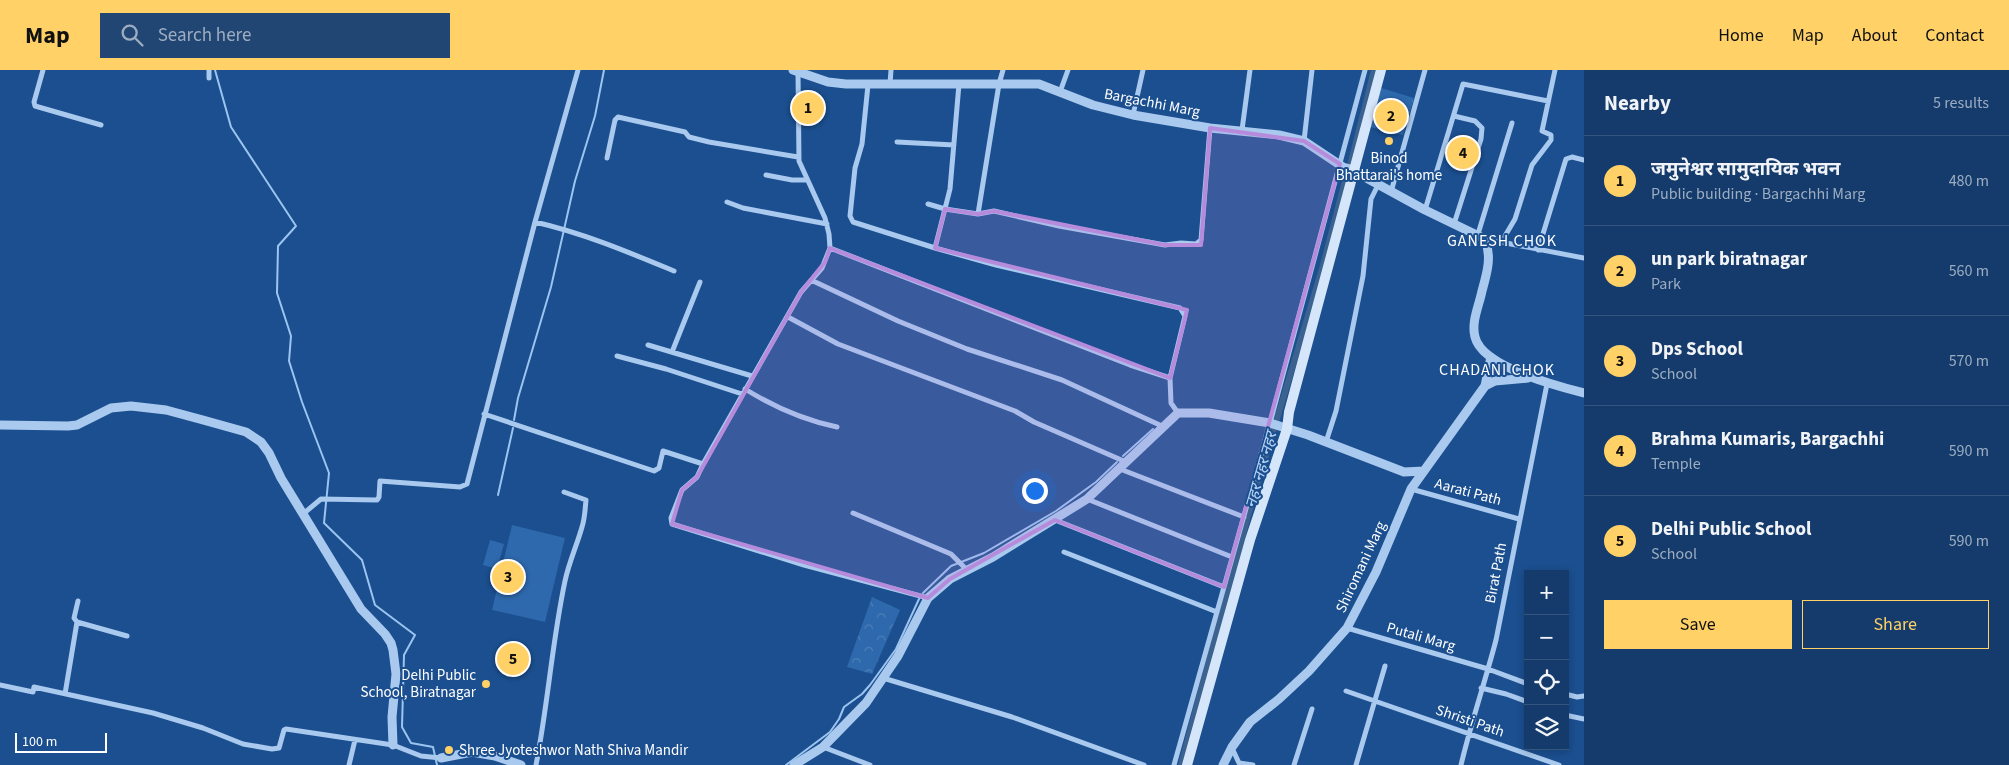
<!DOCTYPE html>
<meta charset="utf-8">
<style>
:root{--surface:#143b6b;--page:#214673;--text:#f1f3f6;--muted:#9dadc1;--line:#33557e;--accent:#ffd166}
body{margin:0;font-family:"Source Sans 3","Noto Sans Devanagari",sans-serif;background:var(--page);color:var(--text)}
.controls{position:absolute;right:15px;bottom:15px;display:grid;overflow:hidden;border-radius:0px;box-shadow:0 2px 8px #0003}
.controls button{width:45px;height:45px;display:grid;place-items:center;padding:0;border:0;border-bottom:1px solid var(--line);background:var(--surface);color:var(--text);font:25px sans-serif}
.scale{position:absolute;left:15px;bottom:12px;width:92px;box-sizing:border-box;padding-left:5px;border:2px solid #fff;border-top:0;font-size:14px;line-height:18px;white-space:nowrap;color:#fff;-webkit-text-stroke:4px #1b4f8f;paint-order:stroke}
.you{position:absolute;left:1034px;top:420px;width:18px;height:18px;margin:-12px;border:4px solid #fff;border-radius:50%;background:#1a73e8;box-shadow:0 0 0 8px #1a73e833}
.badge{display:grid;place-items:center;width:32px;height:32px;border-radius:50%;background:var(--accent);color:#111;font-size:16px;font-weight:700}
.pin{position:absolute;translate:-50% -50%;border:2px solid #fff;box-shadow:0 1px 5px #0006}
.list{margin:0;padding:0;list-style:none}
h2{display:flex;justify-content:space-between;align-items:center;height:65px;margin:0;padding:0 20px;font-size:21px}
h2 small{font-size:16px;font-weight:400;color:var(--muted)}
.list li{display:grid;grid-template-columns:32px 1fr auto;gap:15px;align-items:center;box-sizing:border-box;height:90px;padding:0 20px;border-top:1px solid var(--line)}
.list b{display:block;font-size:19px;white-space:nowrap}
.list p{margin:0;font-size:16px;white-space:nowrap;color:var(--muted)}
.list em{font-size:16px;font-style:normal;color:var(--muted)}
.actions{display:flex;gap:10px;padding:15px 20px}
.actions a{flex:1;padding:11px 0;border:1px solid var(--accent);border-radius:0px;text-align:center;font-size:18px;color:var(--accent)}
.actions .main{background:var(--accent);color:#111}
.icon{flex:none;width:28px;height:28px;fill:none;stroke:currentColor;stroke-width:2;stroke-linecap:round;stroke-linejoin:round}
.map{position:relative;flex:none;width:1584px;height:695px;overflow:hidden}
header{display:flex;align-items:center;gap:30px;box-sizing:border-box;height:70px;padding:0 25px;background:var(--accent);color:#111}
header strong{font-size:24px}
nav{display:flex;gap:28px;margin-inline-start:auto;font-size:18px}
.search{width:350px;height:45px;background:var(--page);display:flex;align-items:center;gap:12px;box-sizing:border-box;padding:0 18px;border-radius:0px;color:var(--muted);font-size:19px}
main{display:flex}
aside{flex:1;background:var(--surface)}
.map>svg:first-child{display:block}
.grass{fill:url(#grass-tufts)}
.forest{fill:url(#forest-crowns)}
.pitch{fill:#2e69ad}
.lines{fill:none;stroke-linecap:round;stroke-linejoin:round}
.stream{stroke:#9cc4f0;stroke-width:2}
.canal{stroke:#3c6290;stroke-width:6}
.minor{stroke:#a9c9ee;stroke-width:5}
.tertiary{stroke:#a9c9ee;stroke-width:9}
.secondary{stroke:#d6e6fa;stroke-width:10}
.marked{fill:#b68bdc;fill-opacity:0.2;stroke:#b68bdc;stroke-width:4;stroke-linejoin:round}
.poi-dot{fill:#ffd166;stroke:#1b4f8f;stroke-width:2}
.labels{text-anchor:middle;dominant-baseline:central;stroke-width:4;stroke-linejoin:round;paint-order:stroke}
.street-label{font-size:15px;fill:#fff;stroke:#1b4f8f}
.poi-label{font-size:15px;fill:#fff;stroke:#1b4f8f}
.neighbourhood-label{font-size:16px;letter-spacing:1px;fill:#fff;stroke:#1b4f8f}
.water-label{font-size:16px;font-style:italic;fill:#b5d3f5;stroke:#1b4f8f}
</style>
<header>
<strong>Map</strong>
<div class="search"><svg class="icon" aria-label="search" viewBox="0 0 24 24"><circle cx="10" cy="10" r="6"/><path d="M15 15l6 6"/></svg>Search here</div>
<nav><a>Home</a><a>Map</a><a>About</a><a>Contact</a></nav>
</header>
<main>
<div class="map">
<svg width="1584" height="695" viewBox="0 0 1584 695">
<defs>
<pattern id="grass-tufts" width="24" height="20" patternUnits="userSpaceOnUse" patternTransform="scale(1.25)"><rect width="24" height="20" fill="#2e69ad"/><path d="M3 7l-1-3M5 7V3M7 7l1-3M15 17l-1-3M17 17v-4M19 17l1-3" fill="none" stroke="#4d80b9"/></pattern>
<pattern id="forest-crowns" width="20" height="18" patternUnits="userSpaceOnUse" patternTransform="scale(1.25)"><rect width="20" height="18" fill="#2e69ad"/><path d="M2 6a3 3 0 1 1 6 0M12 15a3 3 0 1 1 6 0" fill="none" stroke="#4d80b9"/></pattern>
</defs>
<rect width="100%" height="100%" fill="#1b4f8f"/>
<path class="grass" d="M1381 18 1414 28 1403 65 1370 57Z"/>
<path class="forest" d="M872 527 900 540 872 604 847 597Z"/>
<path class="pitch" d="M512 455 565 468 545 552 492 540Z
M490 470 504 474 497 499 483 495Z"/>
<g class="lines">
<path class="stream" d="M215 0 231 57 296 156 278 176 277 223 291 266 289 291 302 332 329 403 324 453 362 490 375 535 415 565 404 585 402 657 411 673 433 677 437 695
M514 350 518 328 551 217 575 111 595 46 604 0
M1123 386 1153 359
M498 425 513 358
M923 523 951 496 984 483 1056 441 1096 412 1117 392
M786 695 830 662 839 649 844 637 862 624 870 615 896 579 919 529"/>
<path class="canal" d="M1351 92 1374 0
M1181 695 1248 446 1323 195 1346 107"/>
<path class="minor" d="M43 0 34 32 35 36 101 55
M209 8V0
M890 14 891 0
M959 14 950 119 935 178 996 195 1180 238 1185 246 1170 308
M868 15 862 74 855 98 850 146 853 152 935 178
M1060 22 1068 0
M1133 45 1143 0
M1454 46 1475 51 1482 58 1481 69 1454 154
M1242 60 1250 0
M1304 71 1312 0
M897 72 954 75
M607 88 615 50 618 47 685 62 689 67 709 72 798 87
M766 105 792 110H807
M1391 122 1425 0
M727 132 743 138 827 154
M928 134 945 139 978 144 994 141 1059 156 1165 175 1181 173 1196 174 1201 170 1210 58
M1425 140 1463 14 1548 31
M978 144 999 14 1003 0
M535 152C583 163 628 182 674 201
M1478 164 1512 53
M1485 169 1584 188
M1502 171 1515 149 1532 95 1551 70V65L1542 61 1555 0
M830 178 1130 295 1170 308 1171 333 1178 343
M1538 180 1566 89 1572 87 1584 90
M811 210 898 251 967 279 1062 310 1164 357
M788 247 838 274 1015 341 1034 352 1126 392
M648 275 752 306
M672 282 700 212
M617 286 666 299 742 324
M745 319C774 337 803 350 837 357
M484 344 654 401 659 398 663 381 703 394 801 222 822 198 830 178 829 164 825 148 799 91 798 2
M1326 372 1336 341 1363 206 1371 129 1378 115
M703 394 697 407 682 420 671 448 672 454 804 495 928 528
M1120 399 1244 447
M1411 419 1519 449
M1087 429 1232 487
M853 443 951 484 967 500
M303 444 321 429 377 430 379 427 380 411 460 417 467 414 535 152 578 0
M1055 450 1224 517
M1064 482 1217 542
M77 552 127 566
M1347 558 1488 599 1528 614
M883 608 1012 647 1144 695
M0 615 33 622 34 617 153 643 203 658 243 674 272 679 279 678 284 660 286 659 393 675 421 686 441 688
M1481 618 1506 624 1528 632
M1346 621 1559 695
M65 624 77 552 74 548 78 531
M1565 624 1577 627 1584 626
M1565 645 1584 649
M823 677 870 695
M1232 678 1239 693 1253 695
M349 695 355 670
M536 695C548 634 552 572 565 511 569 492 577 475 582 457 585 448 585 439 586 430L564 422
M1174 695 1270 353 1365 0
M1294 695 1312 639
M1356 695 1385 596
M1461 695C1471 653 1485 612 1496 570L1547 314"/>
<path class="tertiary" d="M793 0 828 12 846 14H1039L1093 35 1133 45 1210 58 1279 65 1304 71 1343 97 1350 99 1425 140 1485 169C1492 187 1487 203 1482 221 1479 236 1471 252 1475 267 1482 297 1557 316 1584 323
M1485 316 1495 311 1528 308
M0 355 68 356 77 355 111 338 131 336 166 340 203 350 246 362 261 372 269 383 281 408 361 539 385 564 391 573 393 580 396 604 392 647 393 675
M441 688 472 682 495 686 521 695
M794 695 823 677 866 633 898 586 928 528 950 509 993 487 1087 429 1178 343H1209L1270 353 1308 365 1404 402 1424 401
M1223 695 1232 677 1250 652 1279 629 1309 601 1347 558 1376 502 1411 419 1485 316 1491 287"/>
<path class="secondary" d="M1187 695 1250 470 1287 359 1289 342 1381 0"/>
</g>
<path class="marked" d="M1210 58 1304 71 1340 94 1224 517 1055 450 950 509 928 528 672 454 682 420 697 407 801 222 825 192 830 178 1170 308 1187 240 935 178 945 139 978 144 994 141 1165 175H1201Z"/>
<g class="poi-dot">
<circle cx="1389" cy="71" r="5"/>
<circle cx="486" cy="614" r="5"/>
<circle cx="449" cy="680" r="5"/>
</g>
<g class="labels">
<g class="street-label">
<text transform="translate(1152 33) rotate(11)">Bargachhi Marg</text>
<text transform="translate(1468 422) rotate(15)">Aarati Path</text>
<text transform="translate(1361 497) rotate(-65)">Shiromani Marg</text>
<text transform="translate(1496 503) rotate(-79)">Birat Path</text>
<text transform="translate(1421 567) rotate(16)">Putali Marg</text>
<text transform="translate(1470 651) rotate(19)">Shristi Path</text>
</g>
<g class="poi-label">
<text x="1389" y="88">Binod<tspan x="1389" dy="17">Bhattarai's home</tspan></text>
<text x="476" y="605" text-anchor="end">Delhi Public<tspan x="476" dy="17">School, Biratnagar</tspan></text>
<text x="459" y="680" text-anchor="start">Shree Jyoteshwor Nath Shiva Mandir</text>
</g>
<g class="neighbourhood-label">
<text x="1502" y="171">GANESH CHOK</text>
<text x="1497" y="300">CHADANI CHOK</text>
</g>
<g class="water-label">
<text transform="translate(1261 400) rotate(-74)">नहर नहर नहर</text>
</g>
</g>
</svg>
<div class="controls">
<button>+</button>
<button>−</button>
<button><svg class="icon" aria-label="locate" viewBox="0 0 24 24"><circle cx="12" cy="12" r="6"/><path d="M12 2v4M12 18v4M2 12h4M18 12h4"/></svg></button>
<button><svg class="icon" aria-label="layers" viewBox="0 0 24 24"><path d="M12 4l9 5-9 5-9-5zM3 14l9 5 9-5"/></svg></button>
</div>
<div class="scale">100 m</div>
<div class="you"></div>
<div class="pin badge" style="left:808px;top:38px">1</div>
<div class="pin badge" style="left:1391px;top:46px">2</div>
<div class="pin badge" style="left:508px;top:507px">3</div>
<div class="pin badge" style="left:1463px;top:83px">4</div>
<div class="pin badge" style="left:513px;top:589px">5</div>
</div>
<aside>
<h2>Nearby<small>5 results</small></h2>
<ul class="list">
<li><span class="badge">1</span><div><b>जमुनेश्वर सामुदायिक भवन</b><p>Public building · Bargachhi Marg</p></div><em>480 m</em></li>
<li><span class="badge">2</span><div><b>un park biratnagar</b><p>Park</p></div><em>560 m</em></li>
<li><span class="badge">3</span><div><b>Dps School</b><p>School</p></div><em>570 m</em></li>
<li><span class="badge">4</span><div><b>Brahma Kumaris, Bargachhi</b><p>Temple</p></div><em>590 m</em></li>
<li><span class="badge">5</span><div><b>Delhi Public School</b><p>School</p></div><em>590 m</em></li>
</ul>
<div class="actions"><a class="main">Save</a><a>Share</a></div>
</aside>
</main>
